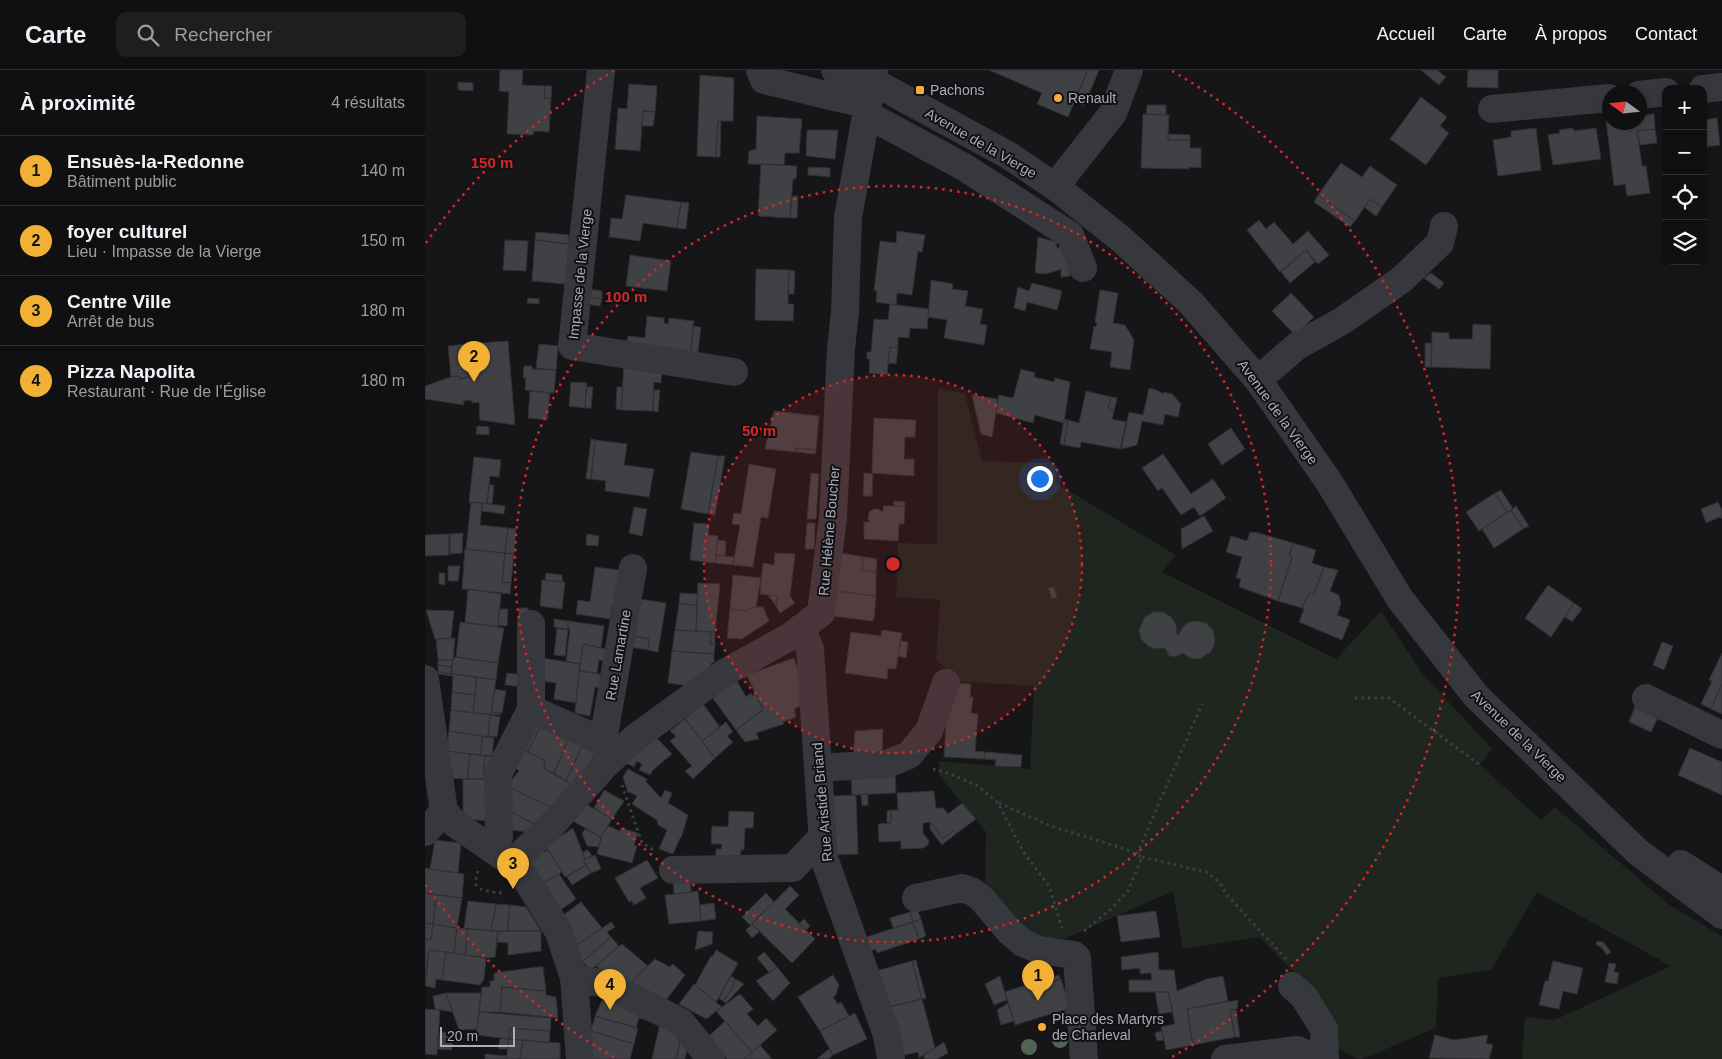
<!DOCTYPE html>
<html lang="fr">
<meta charset="utf-8">
<style>
:root{--surface:#101012;--page:#1e1e20;--text:#f1f3f6;--muted:#9c9d9f;--line:#303032;--accent:#f2b134}
body{margin:0;font-family:Arial,sans-serif;background:var(--page);color:var(--text)}
.controls{position:absolute;right:15px;top:15px;display:grid;overflow:hidden;border-radius:10px;box-shadow:0 2px 8px #0003}
.controls button{width:45px;height:45px;display:grid;place-items:center;padding:0;border:0;border-bottom:1px solid var(--line);background:var(--surface);color:var(--text);font:25px sans-serif}
.compass{position:absolute;left:1177px;top:15px;width:45px;height:45px;border-radius:50%;background:var(--surface);box-shadow:0 2px 8px #0003;rotate:285deg}
.scale{position:absolute;left:15px;bottom:12px;width:75px;box-sizing:border-box;padding-left:5px;border:2px solid #a8adb8;border-top:0;font-size:14px;line-height:18px;white-space:nowrap;color:#a8adb8;-webkit-text-stroke:4px #111113;paint-order:stroke}
.you{position:absolute;left:614px;top:408px;width:18px;height:18px;margin:-12px;border:4px solid #fff;border-radius:50%;background:#1a73e8;box-shadow:0 0 0 8px #1a73e833}
.badge{display:grid;place-items:center;width:32px;height:32px;border-radius:50%;background:var(--accent);color:#111;font-size:16px;font-weight:700}
.pin{position:absolute;translate:-50% -41px;filter:drop-shadow(0 1px 2px #0008)}
.pin::after{content:'';position:absolute;top:26px;width:18px;height:15px;background:inherit;clip-path:polygon(0 0,100% 0,50% 100%)}
.list{margin:0;padding:0;list-style:none}
h2{display:flex;justify-content:space-between;align-items:center;height:65px;margin:0;padding:0 20px;font-size:21px}
h2 small{font-size:16px;font-weight:400;color:var(--muted)}
.list li{display:grid;grid-template-columns:32px 1fr auto;gap:15px;align-items:center;box-sizing:border-box;height:70px;padding:0 20px;border-top:1px solid var(--line)}
.list b{display:block;font-size:19px;white-space:nowrap}
.list p{margin:0;font-size:16px;white-space:nowrap;color:var(--muted)}
.list em{font-size:16px;font-style:normal;color:var(--muted)}
.icon{flex:none;width:28px;height:28px;fill:none;stroke:currentColor;stroke-width:2;stroke-linecap:round;stroke-linejoin:round}
.map{position:relative;flex:none;width:1297px;height:989px;overflow:hidden}
header{display:flex;align-items:center;gap:30px;box-sizing:border-box;height:70px;padding:0 25px;background:var(--surface);border-bottom:1px solid var(--line)}
header strong{font-size:24px}
nav{display:flex;gap:28px;margin-inline-start:auto;font-size:18px}
.search{width:350px;height:45px;background:var(--page);display:flex;align-items:center;gap:12px;box-sizing:border-box;padding:0 18px;border-radius:10px;color:var(--muted);font-size:19px}
main{display:flex}
aside{flex:1;background:var(--surface)}
.map>svg:first-child{display:block}
.green{fill:#1e261f}
.building{fill:#404145;stroke:#303034}
.lines{fill:none;stroke-linecap:round;stroke-linejoin:round}
.path{stroke:#3d3f44;stroke-width:3;stroke-dasharray:2.5 4;stroke-linecap:butt}
.minor{stroke:#37383d;stroke-width:28}
.tree{fill:#506452}
.ring{fill:none;stroke:#d62828;stroke-width:2.5;stroke-dasharray:2.5 5}
.poi-dot{fill:#f2b134;stroke:#111113;stroke-width:2}
.labels{text-anchor:middle;dominant-baseline:central;stroke-width:4;stroke-linejoin:round;paint-order:stroke}
.poi-label{font-size:14px;fill:#a8adb8;stroke:#111113;text-anchor:start}
.street-label{font-size:14px;fill:#a8adb8;stroke:#111113}
.centre{fill:#d62828;stroke:#111113;stroke-width:2.5}
.ring-label{font-size:15px;text-anchor:middle;font-weight:bold;fill:#d62828;stroke:#111113;stroke-width:4;stroke-linejoin:round;paint-order:stroke}
</style>
<header>
<strong>Carte</strong>
<div class="search"><svg class="icon" aria-label="search" viewBox="0 0 24 24"><circle cx="10" cy="10" r="6"/><path d="M15 15l6 6"/></svg>Rechercher</div>
<nav><a>Accueil</a><a>Carte</a><a>À propos</a><a>Contact</a></nav>
</header>
<main>
<aside>
<h2>À proximité<small>4 résultats</small></h2>
<ul class="list">
<li><span class="badge">1</span><div><b>Ensuès-la-Redonne</b><p>Bâtiment public</p></div><em>140 m</em></li>
<li><span class="badge">2</span><div><b>foyer culturel</b><p>Lieu · Impasse de la Vierge</p></div><em>150 m</em></li>
<li><span class="badge">3</span><div><b>Centre Ville</b><p>Arrêt de bus</p></div><em>180 m</em></li>
<li><span class="badge">4</span><div><b>Pizza Napolita</b><p>Restaurant · Rue de l’Église</p></div><em>180 m</em></li>
</ul>
</aside>
<div class="map">
<svg width="1297" height="989" viewBox="0 0 1297 989">
<rect width="100%" height="100%" fill="#161618"/>
<path class="green" d="M513 318 540 324 557 391 630 393 631 413 751 485 737 502 911 589 956 541 997 603 1067 679 1055 695 1116 750 1130 737 1243 834 1297 866V989H1097L1100 947 1130 950 1246 896 1112 822 1066 900 1013 908 1011 958 937 989H933L910 977 889 923 834 867 758 879 748 821 630 873 609 871 560 820 561 762 513 704 514 691 605 699 609 616 536 612 511 590 515 530 471 527 473 473 512 474Z"/>
<path class="building" d="M75 0H98L97 15 120 16 119 28 126 29 124 62 109 61 108 65 82 64 84 22 74 21Z
M564 0H663L643 47 612 34 617 23Z
M663 0H674L659 36 649 32Z
M996 0H1012L1021 7 1014 15Z
M1043 0H1073V18L1042 17Z
M275 5 309 8 308 51H293L291 87 272 86Z
M33 12 48 13V21L33 20Z
M204 14 232 16 230 42 218 41 215 81 190 79 193 38 202 39Z
M120 16H127L126 29 119 28Z
M996 27 1022 47 1015 56 1024 63 1001 95 965 69Z
M722 35H741V45L721 44Z
M218 41 230 42 228 56H217Z
M718 44 744 45 743 70H765V78H776V98L764 97V99L716 98Z
M1229 44 1230 59 1212 61 1217 96H1221L1225 123 1202 126 1200 114 1189 116 1181 50H1184V52H1214V46Z
M332 46 377 49 374 83H360L359 95 323 94 324 81 331 79Z
M1292 48 1295 75 1278 77V50Z
M293 51H296L295 87H291Z
M1111 58 1116 100 1073 106 1068 70 1086 67V61Z
M1148 58 1149 61 1171 58 1176 89 1128 95 1123 65 1135 63 1134 60Z
M1230 59 1232 73 1215 75 1212 61Z
M382 60H413L410 89 381 86Z
M743 64 765 65V70H743Z
M916 93 937 107 945 96 972 115 957 137 945 129 930 151 893 125Z
M336 94 372 96 371 109H368L365 148 333 146Z
M383 97 405 98V107L383 105Z
M201 125 256 132 252 158 218 153 215 171 184 167 186 148 197 149Z
M893 125 930 151 925 157 889 132Z
M367 126H373L372 148H365Z
M945 129 957 137 951 146 939 137Z
M256 132 264 133 261 159 252 158Z
M834 150 841 159 849 152 868 174 883 161 904 185 893 194 881 180 855 202 822 160Z
M472 161 500 165 497 182 493 181 487 225 472 223 471 235 451 232 452 221 449 220 455 171 471 173Z
M111 162 144 165V174L110 170Z
M613 167 631 172 632 178 641 177 645 206 636 207V199L621 204 610 203Z
M80 170 103 171 101 201 78 200Z
M110 170 144 174 140 214 107 211Z
M881 180 890 192 865 213 856 202Z
M205 185 246 191 242 221 201 216Z
M331 199 364 200 363 234H369L368 251 330 250Z
M364 200 370 201 369 224H363Z
M1006 203 1019 213 1014 219 999 208Z
M506 210 528 214 527 219 543 221 540 236 558 239 555 254 562 255 559 275 519 268 522 250 503 247Z
M607 213 637 221 632 240 602 232 600 241 589 238 593 217 604 221Z
M163 219 177 221V229L162 227Z
M675 220 693 223 688 253 700 255 709 270 705 300 685 297 687 282 665 279 669 256 671 257 672 253 670 252Z
M866 223 889 247 870 265 847 241Z
M162 227 177 229 175 236 161 234Z
M103 228 114 229V234L102 233Z
M465 234 504 239 502 259 485 258 484 268 473 267V278L465 277 462 305 444 303 445 289H442V282H446L449 249 463 250Z
M222 246 239 248V253L243 254 244 248 269 251 265 288 201 278 203 266 220 268Z
M1048 254 1066 255 1065 299 1006 297 1007 262 1024 263V269H1047Z
M268 256 276 257 272 289 265 288Z
M83 271 90 355 55 350 54 332 47 333 46 330 38 331 39 335 0 329V316L26 307 34 306V309L44 307 41 274Z
M1000 273H1007L1006 297H1000Z
M41 274 44 307 34 309V306L26 307 23 276Z
M114 274 133 276 131 300 111 298Z
M465 277 473 278 471 294 463 293Z
M199 294 237 296 236 313 229 312 228 341 196 340Z
M99 296H107V299L131 300 129 323 100 320 101 308H98Z
M596 299 610 303 609 307 629 312 630 308 645 312 639 353 610 345 608 353 571 343 574 325 588 328Z
M146 312 162 313 160 338 144 336Z
M161 317H168L166 338H160Z
M192 317H198L196 340 191 339Z
M724 318 734 321V322L739 324V322L747 324 756 334 753 347 740 344 738 355 717 351 712 375 696 379 704 342 718 345Z
M229 320H235L233 342 228 341Z
M105 321 125 323 122 350 103 348Z
M661 321 686 327 683 339 689 341 687 349 701 352 695 379 656 372 655 378 639 375 643 350 654 353Z
M547 325 573 329 567 367 556 364Z
M686 327 692 328 689 341 683 339Z
M349 341 394 346 391 380 371 378V382L340 379Z
M449 348 491 350 490 367H480L479 389H489V406L447 403Z
M639 349 643 350 639 375 635 374Z
M52 356 64 357V365L51 364Z
M806 358 820 379 797 395 783 374Z
M166 369 170 370 166 409H161Z
M170 370 202 374 199 395 229 399 224 427 180 421 181 411 166 409Z
M371 378 391 380 390 384 371 382Z
M266 382 293 386 283 444 256 439Z
M738 384 766 424 788 409 801 428 775 446 769 437 756 445 737 418 733 421 717 398Z
M293 386H300L290 445 283 444Z
M49 387 76 390 74 407 65 406 62 434 44 432Z
M324 394 351 399 343 448 336 447 328 497 308 495 315 455 307 454 309 443 316 444Z
M386 403 394 404 391 449H382Z
M439 403 448 404 447 426H438Z
M64 415H69L67 434 62 433Z
M1076 420 1088 439 1082 442 1070 423Z
M1070 423 1082 442 1054 461 1041 442Z
M469 431 480 432V436H469Z
M46 432 57 433 55 455 83 458 80 483 41 479Z
M1293 432 1297 440V449L1295 447 1281 453 1276 439Z
M57 433 80 436 79 444 57 441Z
M458 436H480L479 454H474L473 471 439 469V452H445L443 449 444 442 449 439H453L458 442Z
M1091 436 1104 456 1098 459 1086 440Z
M209 437 222 439 217 466 204 463Z
M1086 440 1098 459 1069 478 1057 459Z
M779 446 788 461 757 479 756 459Z
M269 453 284 454 283 465 293 466 290 493 265 490Z
M382 453H390L389 479H380Z
M83 458 91 459 89 484 80 483Z
M825 462 829 463 830 462 868 473 864 486 867 487 853 531 814 517 816 509 811 508 817 487 801 482 806 466 822 471Z
M38 463 37 483 25 484V464Z
M24 464V485L0 486V465Z
M162 464 174 466 173 476 161 475Z
M292 470 301 471 300 486 291 485Z
M868 473 891 480 887 493 899 497 889 524 884 523 877 538 853 531 867 487 864 486Z
M40 479 80 483 77 512 86 513 85 524 37 519Z
M80 483 89 484 86 513 77 512Z
M350 483 370 484 365 526 370 533 355 543 351 536 353 526 335 524 338 493 349 495Z
M416 483 439 487 437 500 451 502V526L411 521Z
M291 485 309 487 308 495 290 493Z
M439 487 452 489 451 502 437 500Z
M23 496H35L33 511H23Z
M170 497 194 500 193 537 187 536 185 549 151 544 153 530 165 532Z
M899 497 913 500 905 521 914 525 916 534 912 545 925 550 917 570 874 552 879 539 877 538 879 533 884 523 889 524Z
M14 503H20V515L14 514Z
M121 503 137 505V512L120 510Z
M308 505 336 508 331 537 319 541 305 539Z
M117 510 140 512 137 539 115 536Z
M273 513 295 514 290 562 271 561Z
M1123 515 1149 533 1126 567 1100 548Z
M629 517 632 527 627 529 623 518Z
M43 519 76 524 73 557 40 552Z
M411 521 451 526 449 549 447 551 407 546Z
M255 523 273 524 272 535 254 534Z
M343 525 353 526 351 536Z
M207 528 241 533 233 582 223 580 224 569 201 565Z
M1149 533 1157 539 1147 552 1140 547Z
M254 534 272 535 271 561 250 560Z
M331 537H338L344 551 317 569 302 568 305 539 319 541Z
M94 538H103L101 550 93 549Z
M74 539H83L82 556 73 555Z
M1 540 29 541 26 568 10 569Z
M728 542H738L746 547 751 554 752 565H753L758 557 762 553 771 551 781 553 788 560 789 564 790 573 786 582 774 589 765 588 758 583 750 587 744 586 740 578 731 579 723 576 716 569 714 560 720 547Z
M129 549 143 551V559L129 557Z
M143 551 179 556 176 578 158 574 155 594 141 591 145 559H143Z
M35 552 79 558 73 593 31 587Z
M132 558 143 560 140 586 129 585Z
M250 560 286 562 285 574H290L289 584 247 581Z
M457 560 477 563 471 599 463 598 462 609 420 603 426 562 456 566Z
M286 562H290V574H285Z
M201 565 224 569 223 580 200 576Z
M30 568 28 590H13L11 569Z
M475 571 483 572 481 588 473 586Z
M1237 572 1248 576 1239 600 1228 595Z
M158 574 186 580 183 592 174 590 172 603 154 601Z
M247 581 289 584V592L285 594 292 604 272 617 243 613Z
M1297 583V614L1286 639 1276 634 1287 611 1284 610Z
M31 587 73 593 71 610 26 604 28 588H30Z
M111 587 155 594 151 633 129 629 131 613 116 611Z
M369 588 376 611 375 636 369 639 371 647 358 652 359 654 331 663 334 669 320 672 311 660 338 640 322 605Z
M13 590H28L26 597 13 595Z
M13 595 26 597V604L13 602Z
M154 601 181 605 179 618 170 617 165 646 150 643Z
M13 602 52 607 50 625 27 622 28 606 13 604Z
M82 603 99 605 97 617 80 615Z
M52 607 71 610 66 642 76 643 75 645 48 643Z
M312 611 321 627 326 623 327 626 331 624 338 640 311 660 287 627Z
M528 613 546 614 545 627H548L546 643 553 644 550 681 560 682 559 689 519 687 522 641Z
M1297 614V644L1286 639Z
M70 619 81 621 77 643 66 642Z
M27 622 50 625 48 643 26 640Z
M278 634 295 657 277 671 260 649Z
M1211 634 1234 645 1226 662 1204 652Z
M26 640 65 645 63 667 24 661Z
M65 645 75 647 72 667 63 666Z
M260 649 290 688 268 709 260 701 267 696 245 671 251 666 245 661Z
M301 652 308 662 302 666 308 672 290 688 277 671Z
M111 656 115 657 103 682 97 679Z
M115 657 143 670 129 703 120 699 119 690 103 682Z
M458 659 457 686 428 688 430 661Z
M24 661 57 666 56 685 22 681Z
M229 665 247 684 228 700 225 705 214 700 217 694 212 691 209 697 199 692Z
M57 666 69 668 67 686 56 685Z
M143 670 157 676 141 711 129 703Z
M157 676 170 683 153 718 141 711Z
M94 678 119 690 120 699 148 715 129 739 84 717V713L94 701 86 693Z
M1265 678 1297 692V725L1253 705Z
M22 681 45 684 42 709 23 708Z
M560 682 597 685 596 697 570 696 571 690 559 689Z
M45 684 60 686 58 704 66 705V709H42Z
M60 686H67L66 705 58 704Z
M203 699 222 709 221 712 236 728 240 720 247 723 243 733 263 745 256 768H255L248 784 234 779 242 760 233 755 232 750 207 734 212 726 204 722 203 723 198 707Z
M470 705 471 723 427 725 426 707Z
M67 708V751L38 749V709Z
M84 717 129 739 113 756 84 741Z
M179 720 199 731 187 749 169 738Z
M509 721 511 738H518L523 744 537 733 551 749 532 763 529 760 518 769 505 752 498 753V763L504 771 503 775 498 778 476 779V771L454 772 453 754 466 753V740H473L472 723Z
M436 724H443V735L437 736Z
M431 725 433 784 411 785 408 726Z
M159 733 187 749 176 767 148 751Z
M466 740V753H462V741Z
M84 741 113 756 105 762 85 760Z
M304 741 329 742 328 758H320L319 780H316L315 795 290 794 291 779H296L297 774H286L287 756 303 757Z
M505 752 518 769 529 760 532 763 517 775 505 759Z
M183 756 195 761 196 758 213 763 209 775 212 776 207 793 172 784 177 765Z
M148 758 160 789 158 790 161 795 140 807 120 776Z
M160 759 176 767 174 777 162 776 157 763Z
M10 770 36 773 33 803 5 799Z
M123 780 137 802 115 815 101 792Z
M163 780 167 786 160 789 158 782Z
M170 785 176 799 166 803 158 790Z
M222 790 233 808 215 818 221 828 209 835 207 831 204 832 190 808Z
M161 795 166 803 147 815 142 807Z
M0 798 39 804 37 828 0 823Z
M134 804 151 829 134 841 115 815Z
M265 810 266 822 249 824 248 812Z
M365 816 374 825 360 839 390 869 367 893 327 854Z
M273 821 276 851 244 854 240 825Z
M0 823 11 825 8 854 0 853Z
M341 823 349 832 325 855 317 847Z
M11 825 37 828 32 858 8 854Z
M43 831 71 834 66 861 39 858Z
M156 832 177 858 148 878 137 846Z
M289 833 291 849 276 851 274 835Z
M71 834 85 835 82 861H66Z
M85 835 101 837 116 861H82Z
M492 839 496 849 488 852 485 842Z
M731 841 735 867 696 872 692 846Z
M485 842 488 852 468 858 465 848Z
M379 849 385 856 381 860 374 854Z
M496 849 501 866 494 869 488 852Z
M186 852 190 857 182 862 186 867 158 891 148 878Z
M488 852 494 869 452 883 451 879 443 882 439 868Z
M0 853 8 854 6 870 0 869Z
M8 854 32 858 29 883 4 880 3 885 0 884V869L6 870Z
M327 854 335 861 327 868 321 860Z
M32 858 43 859 40 885 29 883Z
M43 859 73 861 70 887 61 888 40 885Z
M73 861H116V881L83 885V873L72 872Z
M273 861 288 862 287 874 270 880Z
M186 867 194 876 165 901 158 891Z
M1172 871 1178 872 1186 882 1182 885 1176 877 1171 875Z
M197 874 223 896 201 917 171 896Z
M4 880 21 882 17 910 11 909 10 918 0 916Z
M291 880 313 893 291 932 270 915 286 886H288Z
M21 882 61 888 59 909 55 915 17 910Z
M339 882 352 897 344 902 332 888Z
M733 882 734 900H749L752 921 782 909 798 906 803 931 762 939 768 975 741 980 736 957 750 954 743 922H704V910H727L726 903 715 904V898L697 900 696 887Z
M0 884 3 885 0 907Z
M230 889 245 897 248 894 260 905 239 933 201 917Z
M491 890 501 928 497 929 487 891Z
M487 891 497 929 464 937 451 901Z
M1128 891 1158 898 1152 924 1138 921 1134 939 1114 935 1120 911H1123Z
M1184 893 1191 894 1189 902 1194 903 1192 914 1180 912Z
M112 897H118L121 921 77 917 75 942H54L57 917H65V911H69V903Z
M352 897 365 913 348 931 331 911Z
M408 905 414 915 411 925 408 927 413 934 416 932 424 946 395 961 373 927Z
M634 905 635 909 619 914 617 910Z
M306 906 310 909 306 921 298 931 294 928Z
M575 906 582 930 569 935 560 914Z
M310 909 319 914 301 933 298 931 306 921Z
M636 909 645 938 590 955 580 922 604 914 605 918Z
M269 914 297 937 281 949 254 934Z
M77 917 121 921V925L131 927 133 948 75 942Z
M730 922H743L748 942 734 944Z
M21 923H56L52 959 34 960Z
M21 923 28 942 10 939 8 926Z
M315 924 328 939 322 944 333 956 341 948 352 960 327 982 291 941Z
M179 926 223 943 221 950 214 948 211 958 170 946Z
M497 929 510 978 494 988 493 982 475 986 464 937Z
M813 930 812 939 805 940 810 967 768 975 762 939Z
M583 933 589 951 576 955 572 940Z
M0 939 15 940 12 985 0 984Z
M641 940 643 946 635 949 633 942Z
M805 940H811L815 967H810Z
M54 942 126 948 125 961 85 958 84 969 51 965Z
M430 943 442 969 408 985 395 961Z
M170 946 213 958 209 974 166 961Z
M300 951 327 982 319 989H302L283 967Z
M235 953 256 967 251 989H227Z
M85 958 125 961 124 973 84 969Z
M166 961 209 974 205 989H164Z
M737 961 739 970 732 971 730 963Z
M15 962 31 963 26 980 12 979Z
M1010 965 1029 970 1063 965 1061 973 1068 975 1064 989 1004 988Z
M256 967 263 974 260 989H251Z
M75 968 84 969 82 979H73Z
M84 969 98 970 95 989H81Z
M98 970 135 973V989H95Z
M519 972 523 983 512 989H499V985Z
M335 975 347 989H319Z
M404 979 408 985 403 989H392Z
M60 984 82 986 81 989H60Z"/>
<g class="lines">
<path class="path" d="M930 628H964L1055 695
M508 699 518 701 553 716 573 733 599 783 624 816 637 858
M197 715 217 773 230 781
M574 733 623 755 700 779 717 787 703 821 685 840 658 862
M712 784 777 634
M717 787 781 802 795 813 801 824 863 891
M53 801C52 804 50 810 51 814 53 822 72 822 78 823"/>
<path class="minor" d="M176 0 147 276 309 302
M335 0 339 10 443 35
M410 0 447 11 583 85 632 118 696 169 766 233 833 310 904 412 975 529 1051 626 1213 782 1297 845
M1278 19 1297 17
M1214 25 1241 22
M1067 39 1184 28
M441 44 539 97 645 165 658 198
M632 118 640 104 688 43 704 0
M833 310 872 276 917 251 976 210 1015 173 1019 156
M376 558 385 579 399 788 462 965 466 989
M0 609 19 741 29 753 87 793 98 804 134 862 149 908 155 989
M1221 628 1297 665
M106 639 178 671 186 687
M178 671 208 498
M393 698 462 694 484 685 504 661 521 613
M0 762 19 741
M74 767 73 704 106 639V554
M87 793 126 756 181 694 211 667 299 603 366 566 396 543 408 448 416 279 420 241 423 148 449 0
M1256 794 1297 820
M248 800 368 798 398 766
M491 828 537 818 548 822 557 829 584 861 598 873 614 880 649 885 652 888 659 989
M149 908 180 914 256 952 286 989
M867 916 879 927 899 959 900 989
M800 989 872 980 891 989"/>
</g>
<g class="tree">
<circle cx="635" cy="970" r="8"/>
<circle cx="604" cy="977" r="8"/>
</g>
<circle cx="468" cy="494" r="189" fill="#d62828" fill-opacity=".12"/>
<g class="ring">
<circle cx="468" cy="494" r="189"/>
<circle cx="468" cy="494" r="378"/>
<path d="M189 987A567 567 0 0 1 1 815M1 173A567 567 0 0 1 189 1M747 1A567 567 0 0 1 747 987"/>
</g>
<g class="poi-dot">
<rect x="490" y="15" width="10" height="10" rx="2.5"/>
<circle cx="633" cy="28" r="5"/>
<circle cx="617" cy="957" r="5"/>
</g>
<g class="labels">
<g class="poi-label">
<text x="505" y="20">Pachons</text>
<text x="643" y="28">Renault</text>
<text x="627" y="949">Place des Martyrs<tspan x="627" dy="16">de Charleval</tspan></text>
</g>
<g class="street-label">
<text transform="translate(556 73) rotate(30)">Avenue de la Vierge</text>
<text transform="translate(155 204) rotate(-84)">Impasse de la Vierge</text>
<text transform="translate(853 342) rotate(54)">Avenue de la Vierge</text>
<text transform="translate(404 461) rotate(-85)">Rue Hélène Boucher</text>
<text transform="translate(193 585) rotate(-80)">Rue Lamartine</text>
<text transform="translate(1094 666) rotate(44)">Avenue de la Vierge</text>
<text transform="translate(397 732) rotate(-95)">Rue Aristide Briand</text>
</g>
</g>
<circle cx="468" cy="494" r="8" class="centre"/>
<g class="ring-label">
<text x="67" y="98">150 m</text>
<text x="201" y="232">100 m</text>
<text x="334" y="366">50 m</text>
</g>
</svg>
<div class="controls">
<button>+</button>
<button>−</button>
<button><svg class="icon" aria-label="locate" viewBox="0 0 24 24"><circle cx="12" cy="12" r="6"/><path d="M12 2v4M12 18v4M2 12h4M18 12h4"/></svg></button>
<button><svg class="icon" aria-label="layers" viewBox="0 0 24 24"><path d="M12 4l9 5-9 5-9-5zM3 14l9 5 9-5"/></svg></button>
</div>
<svg class="compass" viewBox="-18 -18 36 36"><path d="M0-13l5 13h-10z" fill="#e53935"/><path d="M0 13l5-13h-10z" fill="#9c9d9f"/></svg>
<div class="scale">20 m</div>
<div class="you"></div>
<div class="pin badge" style="left:613px;top:931px">1</div>
<div class="pin badge" style="left:49px;top:312px">2</div>
<div class="pin badge" style="left:88px;top:819px">3</div>
<div class="pin badge" style="left:185px;top:940px">4</div>
</div>
</main>
